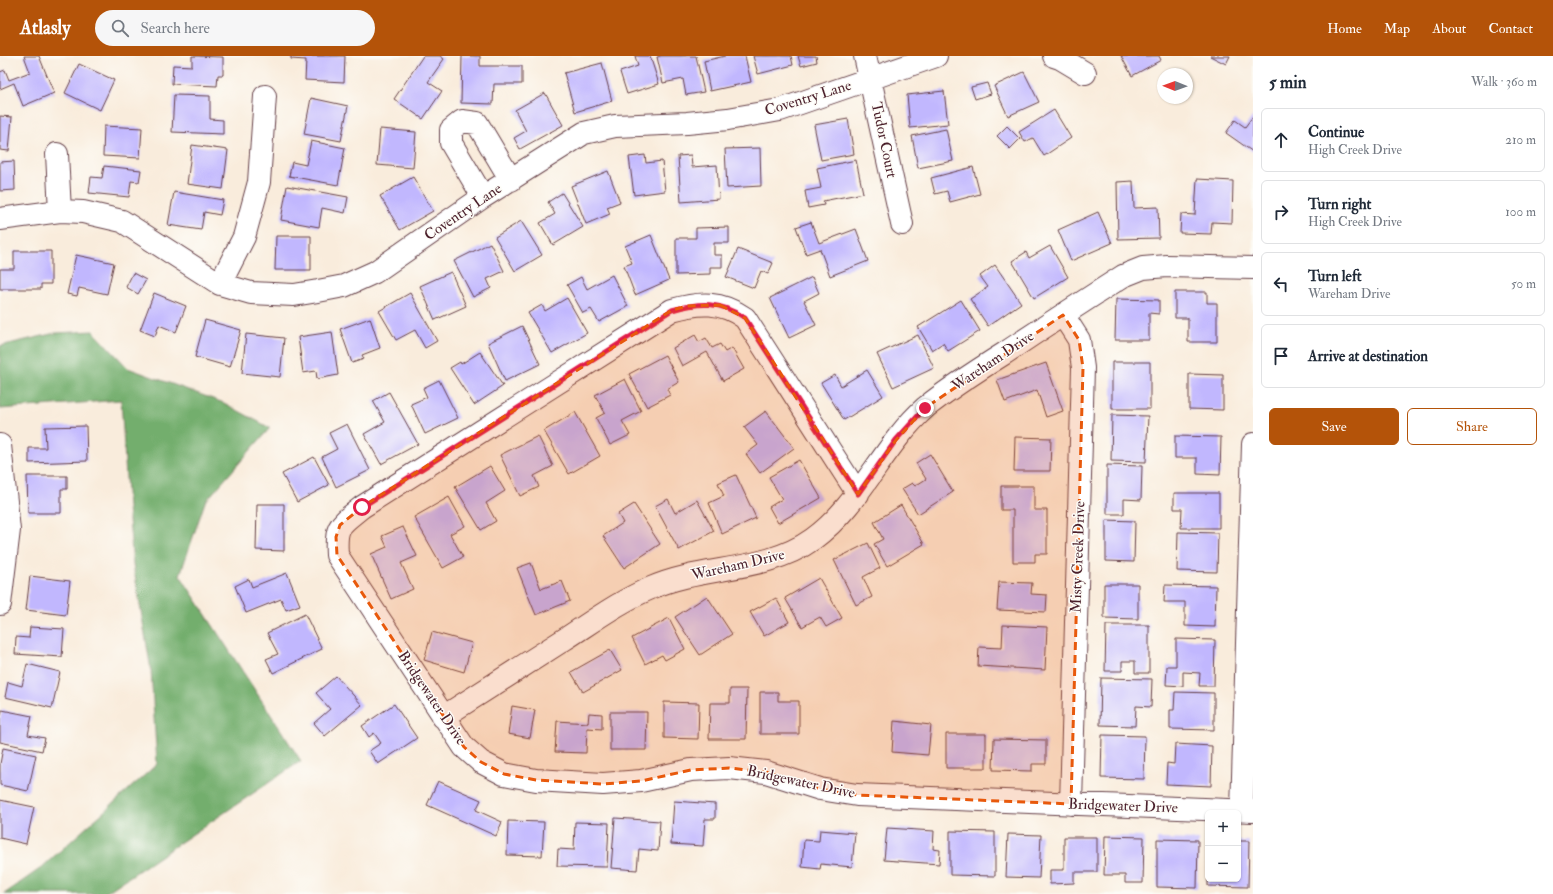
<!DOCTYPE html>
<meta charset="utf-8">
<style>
:root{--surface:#fff;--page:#f6f6f7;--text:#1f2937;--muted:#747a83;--line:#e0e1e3;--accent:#b45309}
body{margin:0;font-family:"IM FELL Double Pica",serif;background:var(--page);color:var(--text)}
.controls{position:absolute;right:12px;bottom:12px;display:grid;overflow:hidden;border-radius:6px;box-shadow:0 1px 3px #0004}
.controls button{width:36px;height:36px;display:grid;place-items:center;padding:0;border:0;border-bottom:1px solid var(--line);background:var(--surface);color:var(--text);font:20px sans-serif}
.compass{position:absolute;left:1157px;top:12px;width:36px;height:36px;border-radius:50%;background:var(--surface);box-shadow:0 1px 3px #0004;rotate:271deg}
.stop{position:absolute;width:12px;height:12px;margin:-9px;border:3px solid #e11d48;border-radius:50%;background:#fff}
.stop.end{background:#e11d48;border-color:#fff;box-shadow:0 1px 4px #0008}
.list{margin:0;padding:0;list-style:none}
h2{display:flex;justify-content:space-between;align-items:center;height:52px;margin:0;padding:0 16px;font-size:17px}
h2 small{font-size:13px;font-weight:400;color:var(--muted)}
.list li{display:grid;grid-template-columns:26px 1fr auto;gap:12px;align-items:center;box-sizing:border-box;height:64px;margin:0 8px 8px;padding:0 8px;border:1px solid var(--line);border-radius:6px}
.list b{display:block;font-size:15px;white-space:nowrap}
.list p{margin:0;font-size:13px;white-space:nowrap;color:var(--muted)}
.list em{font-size:13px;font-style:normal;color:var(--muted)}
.actions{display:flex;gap:8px;padding:12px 16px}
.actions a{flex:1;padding:9px 0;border:1px solid var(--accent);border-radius:6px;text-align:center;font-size:14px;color:var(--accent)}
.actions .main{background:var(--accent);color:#fff}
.icon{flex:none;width:22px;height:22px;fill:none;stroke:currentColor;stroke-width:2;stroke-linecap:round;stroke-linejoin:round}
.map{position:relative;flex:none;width:1253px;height:838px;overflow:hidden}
header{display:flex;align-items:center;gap:24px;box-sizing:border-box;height:56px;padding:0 20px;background:var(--accent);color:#fff}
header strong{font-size:19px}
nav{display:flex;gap:22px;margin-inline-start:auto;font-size:14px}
.search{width:280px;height:36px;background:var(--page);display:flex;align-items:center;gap:10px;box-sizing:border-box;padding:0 14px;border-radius:22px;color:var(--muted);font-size:15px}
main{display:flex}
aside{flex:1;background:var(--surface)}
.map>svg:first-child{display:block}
.forest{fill:#73ae6d;stroke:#5e664c}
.building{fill:#c1b7fe}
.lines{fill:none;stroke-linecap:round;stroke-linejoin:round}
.minor-casing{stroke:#643e46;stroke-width:24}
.minor{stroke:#fff;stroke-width:22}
.route{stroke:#e11d48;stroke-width:5}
.marked{fill:#e8590c;fill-opacity:0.2;stroke:#e8590c;stroke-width:3;stroke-dasharray:8 5;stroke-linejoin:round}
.labels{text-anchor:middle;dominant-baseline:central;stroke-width:3;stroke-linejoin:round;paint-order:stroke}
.street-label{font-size:15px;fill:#4a1f2b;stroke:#fdfcf7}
</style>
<header>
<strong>Atlasly</strong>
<div class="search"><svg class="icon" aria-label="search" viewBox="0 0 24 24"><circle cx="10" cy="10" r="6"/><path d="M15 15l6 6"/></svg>Search here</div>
<nav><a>Home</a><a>Map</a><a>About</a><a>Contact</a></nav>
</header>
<main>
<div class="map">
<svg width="1253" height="838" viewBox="0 0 1253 838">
<rect width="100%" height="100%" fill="#fdfcf7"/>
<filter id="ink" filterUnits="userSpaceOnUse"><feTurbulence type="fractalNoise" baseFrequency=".025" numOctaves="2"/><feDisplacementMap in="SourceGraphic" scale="8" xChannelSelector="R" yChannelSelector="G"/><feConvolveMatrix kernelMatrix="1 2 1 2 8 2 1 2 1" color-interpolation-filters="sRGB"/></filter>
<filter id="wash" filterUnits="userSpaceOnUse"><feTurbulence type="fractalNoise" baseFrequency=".012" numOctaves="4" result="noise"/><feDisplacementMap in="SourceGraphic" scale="16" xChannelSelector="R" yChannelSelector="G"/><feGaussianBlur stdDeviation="0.9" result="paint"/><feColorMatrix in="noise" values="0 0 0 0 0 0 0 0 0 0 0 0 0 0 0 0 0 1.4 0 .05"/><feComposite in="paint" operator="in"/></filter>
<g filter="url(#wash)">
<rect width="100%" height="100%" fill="#f9ecdc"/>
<path class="forest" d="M93 275 128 312 224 347 270 372 205 446 180 519 301 705 104 838H4L41 812 157 708 151 614 133 508 128 452 121 344 0 353V290L55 277Z"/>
<g id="blocks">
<path class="building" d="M24 0H39L54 37 23 50 14 27 0 33V16L5 14 9 24 30 16Z
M192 0 223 1V19H218L217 30 172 28 173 9 192 10Z
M291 0H345L344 26 305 24 306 4 291 3Z
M423 0H440L444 3 428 26 442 35 423 63 394 43Z
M462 0H480V10H522V28H494L493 48 461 47Z
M635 0H650L659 28 627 38 620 16 638 10Z
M661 0H696L704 36 686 39 683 23 663 27 657 1Z
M725 0H745L751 26 710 35 704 5Z
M753 0H791L793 9 758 18Z
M798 0H816L817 6 801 10Z
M1121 0H1159L1161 4 1132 20Z
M1210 0H1230L1226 8Z
M602 7 612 45 575 56 564 17Z
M79 8 114 24 100 54 65 37Z
M1024 16 1039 46 1008 60 994 30Z
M987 27 991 38 975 43 971 31Z
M944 35 948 68 910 72 907 39Z
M545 37 563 69 520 93 514 82 526 75 515 54Z
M174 39 210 40V63L223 64V78L172 76Z
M311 42 348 50 341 85 304 78Z
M1054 54 1071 82 1044 100 1033 82 1025 86 1019 76Z
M0 60 12 61 9 95 0 94Z
M1253 60V96L1226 77 1235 64 1245 71Z
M848 63 854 98 821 104 814 69Z
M104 70 142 72 140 102 103 100Z
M1007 70 1020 83 1010 93 997 80Z
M380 73 416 76 413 112 377 109Z
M946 73 953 105 918 112 912 80Z
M311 85 345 92 338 129 289 120 292 106 306 109Z
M192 89 228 94 223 133 187 128Z
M760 92 761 130 727 132 725 93Z
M645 99 646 107 662 105 665 135 634 139 629 101Z
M691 99 692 111 717 109 719 143 681 146 678 100Z
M856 104 863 137 823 145 824 149 808 152 805 135 821 132 817 112Z
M14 105 15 134 0 135V106Z
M104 110 141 114 139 126 131 125 129 141 89 137 91 121 102 122Z
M973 111 980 138 950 146 947 135 935 138 931 122Z
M608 115 620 146 607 151 610 158 586 168 571 130Z
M413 121 433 155 400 174 380 140Z
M1197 123 1233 125 1232 167 1212 166 1211 178 1180 177 1181 158 1195 159Z
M1133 125 1134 152 1158 151 1159 182 1118 183 1117 126Z
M287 130 348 141 345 157 322 152 319 171 281 164Z
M174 136 223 144 220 159 204 156 201 174 168 169Z
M562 137 583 171 553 189 540 167 555 158 548 146Z
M1098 156 1112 187 1071 205 1058 174Z
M521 165 542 199 515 215 495 181Z
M811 166 819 187 856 173 868 205 830 220 820 193 806 198 796 171Z
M729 171V187H714V199H722V211H710V218L676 219V182H696V172Z
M651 179 669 224 635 239 624 210 632 207 625 190Z
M276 180H311V214H275Z
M490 187 504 215 487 223 491 232 473 241 454 205Z
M1050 190 1068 221 1034 242 1012 205 1026 196 1029 202Z
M738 193 773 207 768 218 761 215 754 232 726 221Z
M14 195H51V228H41V233H0V213H14Z
M76 199 114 207 107 238 79 232 77 240 67 238Z
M995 209 1021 247 988 270 970 243 988 231 980 220Z
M451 216 466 250 435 264 420 230Z
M133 217 146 224 138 238 126 231Z
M612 219 628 250 599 266 591 253 583 257 567 229 581 221 587 233Z
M812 221 819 237 804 245 816 269 789 282 770 242Z
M1175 236H1207V247H1217V286H1188V262H1175Z
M154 237 186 250 176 276 159 269 155 280 140 274Z
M410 237 437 285 425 292 415 274 396 284 379 255Z
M567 242 587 277 552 297 528 257 542 249 545 255Z
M1116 243 1159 244V258L1149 257V284H1115Z
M961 244 980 275 948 295 943 287 932 294 918 271Z
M370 262 380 292 362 299 364 303 352 307 340 273Z
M205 264 241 274 230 311 195 301Z
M522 270 540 308 505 325 488 287Z
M332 276 338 319 317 323 316 315 303 317 298 281Z
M246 278 284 282 280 321 242 317Z
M695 279 699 286 706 282 712 292 720 288 725 296 732 292 744 313 723 325 707 296 682 310 673 292Z
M918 279 934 312 893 331 877 298Z
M480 296 503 330 474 349 450 312 460 306 461 308Z
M665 299 679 326 667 333 670 339 647 351 629 318Z
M1112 306H1150V353H1112Z
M1046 307 1063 355 1046 361 1037 334 1005 346 997 324Z
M867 314 883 340 844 364 821 327 835 319 841 330Z
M1189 318 1223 319V354L1189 353Z
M625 323 641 355 622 365 630 379 610 389 596 362 605 357 595 339Z
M439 324 458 362 425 378 411 348 427 341 423 332Z
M389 336 418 388 381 408 364 378 385 366 373 345Z
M766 355 794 392 760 417 746 398 758 389 744 371Z
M575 356 600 400 569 418 544 375Z
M1112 359 1148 360 1146 406 1111 405Z
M347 368 370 414 336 431 322 401 337 393 329 377Z
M86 370 87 405 29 407V392H46L45 371Z
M538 380 553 410 534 420 539 431 520 440 500 399Z
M1175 380 1221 381 1220 419 1197 418V402H1175Z
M1015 381 1051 382 1050 415H1014Z
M930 398 953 436 918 458 902 433 912 427 915 430 926 423 916 407Z
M314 401 329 429 297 446 282 418Z
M799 404 821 442 778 467 769 451 782 443 769 421Z
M1107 409 1142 410 1141 444 1124 443V458H1107Z
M490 410 505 435 486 447 496 465 481 474 455 431Z
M736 419 756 462 722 478 709 447 724 440 718 427Z
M27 420H67V433H61V457H28Z
M1001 430H1034V454H1047V498H1035V506H1013V454H1001Z
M1174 437H1219V472H1181L1182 453H1174Z
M449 441 465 470 450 478 463 501 443 512 414 461Z
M668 443 675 457 697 444 714 475 679 494 655 450Z
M257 448H284V495L256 494Z
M634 448 660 488 624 512 603 480 623 467 618 458Z
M901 449 924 488 887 510 874 488 883 483 874 466Z
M1106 464 1135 465 1134 506 1106 505Z
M403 471 417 500 401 507 413 533 391 543 371 498 387 491 382 480Z
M1178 476 1218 477 1217 516 1177 515Z
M868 487 880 512 863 521 872 541 856 549 834 504Z
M531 507 541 533 562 525 570 545 536 559 517 512Z
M287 517 300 549 286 554 281 543 246 557 235 530 249 523 252 531Z
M30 520 70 525 66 559 26 554Z
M819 522 842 562 826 571 820 561 802 571 785 542Z
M999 526 1032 527 1031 538 1047 539 1046 556 997 554Z
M1104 528H1138V563L1104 562Z
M1165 529 1216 530 1215 571 1185 570V546H1164Z
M707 540 732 578 700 599 675 561Z
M776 542 789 566 764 580 750 556Z
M305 558 322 593 273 617 266 603 278 598 267 577Z
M669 562 685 593 665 604 662 599 645 608 632 582Z
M1003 569 1047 571 1045 614 978 610 979 591 1002 592Z
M1106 569H1149V617H1135V605H1122V615H1105Z
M30 571 64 573 62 601 15 598 16 581 29 582Z
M432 576 472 587 464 616 424 604Z
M1176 583 1215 584 1214 630H1199L1200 617 1183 616V630L1166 629 1167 610H1176Z
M610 594 622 614 583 636 571 616Z
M27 608 60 616 52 652 5 641 8 626 22 630Z
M336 620 362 649 325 680 314 667 330 653 316 637Z
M1101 622 1152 623 1151 651 1136 650 1135 670 1100 669Z
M730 633H747L746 683H709L710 647H730Z
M760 636H778V645H799V678H760Z
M1175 636 1214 637V674L1170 673V654H1174Z
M664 646 699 647 698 683 664 682Z
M394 648 417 682 378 708 369 695 381 687 374 677 369 681 362 670Z
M512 650 535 654 530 682 508 678Z
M2 654 32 660 28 679 45 682 42 695 0 686V663Z
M610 656H647L646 694H610Z
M589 657 602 658V673L587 672 586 697 555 696 557 665 588 667Z
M894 665 931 669 928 699 892 696Z
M946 678H986V712H946Z
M1102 679 1145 680 1144 723 1101 722Z
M994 683 1046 684V708H1032V715L993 714Z
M1175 688 1212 690 1211 730 1166 728 1167 707 1174 708Z
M3 692 36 699 28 735 0 729V708Z
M438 725 481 744 476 754 502 766 496 780 427 749Z
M0 744 34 751 26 788 0 782Z
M674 745 715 748V763H705L703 790 671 788Z
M615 762 660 765 658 795 639 793 637 814 611 812Z
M508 765 544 766 542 800 507 799Z
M575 766 609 767 607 811 557 810 558 793 574 794Z
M887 772 934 775 933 793 940 794 939 808 884 804Z
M820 774 855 777 852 811 821 808 820 813 802 811 804 784 819 785Z
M950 775 995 776V820L950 819Z
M1008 778 1041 779 1039 822 1006 821Z
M1105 780 1144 781 1143 827H1125V819H1104Z
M1064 781H1097V816H1074V827L1050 828V814H1064Z
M1157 783 1198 784 1197 832 1157 831Z
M1238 785H1249L1248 831 1208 830V823H1238Z"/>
</g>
</g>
<g filter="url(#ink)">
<use href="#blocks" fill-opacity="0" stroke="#643e46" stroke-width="1"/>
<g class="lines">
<defs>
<path id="minor" d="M865 0 902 168
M1054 0 1060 2 1085 17
M57 98 60 155
M483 141 451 87V74L462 65 477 67 511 124
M0 163 60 155 83 156 122 165 220 228 251 237 294 239 318 235 344 230 375 216 483 141 584 77 615 70 687 67 728 63 780 54 936 0
M220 228 244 181 259 126 265 40
M1063 259 1079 284 1083 312 1071 748
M0 389 9 474 0 548
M858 438 745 262C721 245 700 246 672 254L362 451C340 469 335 468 337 499L464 691 481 706 504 718 536 724 603 728 641 725 691 714 729 712 766 716 820 733 857 739 1253 755
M443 661C484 635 525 609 565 583 593 565 620 545 651 532 703 509 766 517 813 483 861 448 882 390 926 351 951 331 978 314 1005 297 1044 271 1084 245 1123 220L1143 212 1167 210 1253 212
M1242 754 1253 388"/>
</defs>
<use href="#minor" class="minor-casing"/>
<use href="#minor" class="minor"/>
</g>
</g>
<g class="lines" filter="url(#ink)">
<path class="route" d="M362 451 672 254C700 246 720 245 745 262L858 438 896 384 925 352"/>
</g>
<path class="marked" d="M720 249 745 262 858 438 896 384 925 352 1063 259 1079 284 1083 312 1071 748 857 739 820 733 766 716 729 712 691 714 641 725 603 728 536 724 504 718 481 706 464 691 337 499 336 481 340 469 362 451 672 254 688 250Z"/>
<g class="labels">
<g class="street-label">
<text transform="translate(808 42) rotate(-17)">Coventry Lane</text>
<text transform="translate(884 84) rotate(78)">Tudor Court</text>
<text transform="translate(463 156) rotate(-34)">Coventry Lane</text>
<text transform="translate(993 305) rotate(-34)">Wareham Drive</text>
<text transform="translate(1078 501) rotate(-88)">Misty Creek Drive</text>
<text transform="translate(738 509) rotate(-13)">Wareham Drive</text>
<text transform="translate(432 642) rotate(56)">Bridgewater Drive</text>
<text transform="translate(801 726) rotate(12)">Bridgewater Drive</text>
<text transform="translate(1123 750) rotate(2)">Bridgewater Drive</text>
</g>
</g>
</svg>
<div class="controls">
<button>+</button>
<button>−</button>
</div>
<svg class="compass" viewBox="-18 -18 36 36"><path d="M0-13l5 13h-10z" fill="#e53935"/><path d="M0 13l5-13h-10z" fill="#747a83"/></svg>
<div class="stop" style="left:362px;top:451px"></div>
<div class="stop end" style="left:925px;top:352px"></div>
</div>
<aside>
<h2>5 min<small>Walk · 360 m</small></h2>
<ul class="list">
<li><svg class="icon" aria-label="ahead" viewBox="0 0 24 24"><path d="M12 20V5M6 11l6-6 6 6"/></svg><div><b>Continue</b><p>High Creek Drive</p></div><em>210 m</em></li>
<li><svg class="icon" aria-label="right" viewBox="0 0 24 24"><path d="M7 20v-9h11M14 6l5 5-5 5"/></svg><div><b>Turn right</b><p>High Creek Drive</p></div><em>100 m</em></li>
<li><svg class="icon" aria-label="left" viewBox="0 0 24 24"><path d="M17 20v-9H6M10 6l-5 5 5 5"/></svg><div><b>Turn left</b><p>Wareham Drive</p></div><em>50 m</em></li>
<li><svg class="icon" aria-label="arrive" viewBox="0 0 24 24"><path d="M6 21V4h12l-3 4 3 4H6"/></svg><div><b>Arrive at destination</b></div></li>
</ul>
<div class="actions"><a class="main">Save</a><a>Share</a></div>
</aside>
</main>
